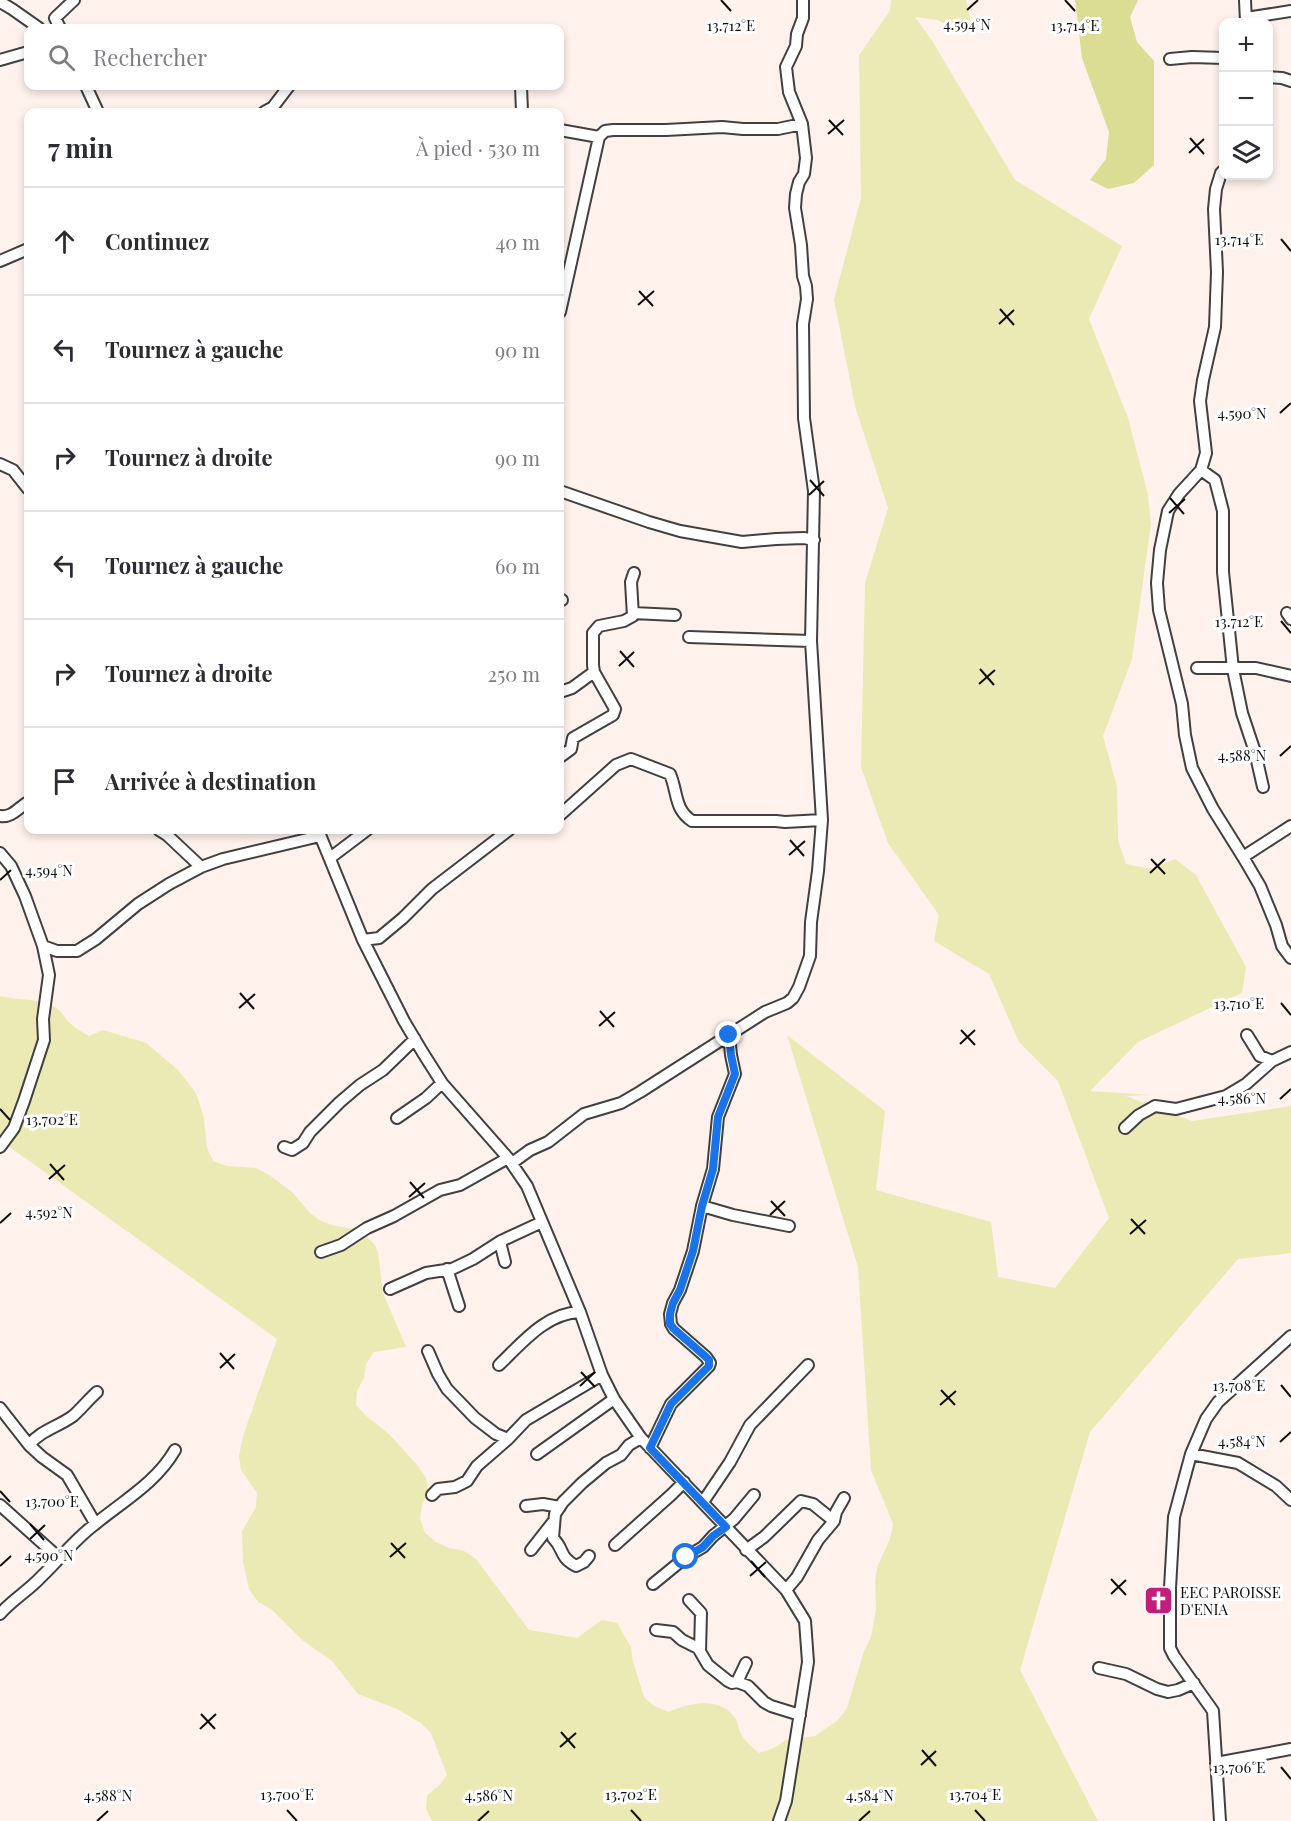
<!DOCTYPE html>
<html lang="fr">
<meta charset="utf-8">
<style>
:root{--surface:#fff;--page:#f7f7f7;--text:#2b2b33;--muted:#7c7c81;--line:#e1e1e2}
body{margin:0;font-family:"Playfair Display",serif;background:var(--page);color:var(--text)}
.controls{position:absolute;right:18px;top:18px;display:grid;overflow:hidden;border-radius:12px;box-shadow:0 3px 9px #0003}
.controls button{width:54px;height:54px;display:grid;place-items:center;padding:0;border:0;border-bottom:2px solid var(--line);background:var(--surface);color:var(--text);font:30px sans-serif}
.stop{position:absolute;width:18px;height:18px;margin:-14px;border:4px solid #1a73e8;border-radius:50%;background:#fff}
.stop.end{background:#1a73e8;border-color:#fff;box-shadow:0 2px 6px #0008}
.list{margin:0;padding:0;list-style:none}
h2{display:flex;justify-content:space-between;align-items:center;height:78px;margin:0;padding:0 24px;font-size:26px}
h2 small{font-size:20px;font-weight:400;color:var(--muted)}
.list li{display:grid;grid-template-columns:39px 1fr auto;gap:18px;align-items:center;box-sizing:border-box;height:108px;padding:0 24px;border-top:2px solid var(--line)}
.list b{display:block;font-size:22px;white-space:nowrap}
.list em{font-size:20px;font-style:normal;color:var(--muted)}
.icon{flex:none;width:33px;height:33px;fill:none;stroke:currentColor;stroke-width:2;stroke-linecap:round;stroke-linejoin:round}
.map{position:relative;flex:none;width:1291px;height:1821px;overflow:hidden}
.search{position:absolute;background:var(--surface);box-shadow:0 3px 9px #0003;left:24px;top:24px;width:540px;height:66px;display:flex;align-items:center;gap:15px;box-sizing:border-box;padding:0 21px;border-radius:12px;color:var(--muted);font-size:22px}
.panel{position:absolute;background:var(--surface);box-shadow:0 3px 9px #0003;left:24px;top:108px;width:540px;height:726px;border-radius:12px}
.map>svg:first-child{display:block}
.green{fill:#ebe9b4}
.forest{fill:#dadd93}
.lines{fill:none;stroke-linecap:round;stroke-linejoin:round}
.minor-casing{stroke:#404040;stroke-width:14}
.minor{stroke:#fff;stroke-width:10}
.route{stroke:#1a73e8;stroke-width:8}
.ticks{fill:none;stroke:#0d0d0d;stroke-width:2}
.labels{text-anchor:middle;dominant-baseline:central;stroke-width:6;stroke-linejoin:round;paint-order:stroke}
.poi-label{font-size:15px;fill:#0d0d0d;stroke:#fff;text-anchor:start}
.ticks-label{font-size:15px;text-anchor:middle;fill:#0d0d0d;stroke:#fff;stroke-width:6;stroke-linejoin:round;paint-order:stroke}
</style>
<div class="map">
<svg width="1291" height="1821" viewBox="0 0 1291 1821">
<rect width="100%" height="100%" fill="#fff2ec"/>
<path class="green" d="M891 0H966L971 23 954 30 938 20 915 17 931 39 1015 180 1122 246 1089 319 1128 418 1148 495 1151 524 1132 659 1103 736 1117 787 1118 840 1126 864 1151 869 1175 859 1196 875 1246 967 1242 993 1138 1042 1090 1091 1152 1095 1126 1096 1192 1121 1291 1106V1253L1238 1259 1090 1432 1020 1670 1098 1821H432L426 1809 427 1795 439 1786 447 1775 431 1733 421 1723 397 1709 358 1694 332 1661 302 1640 271 1609 258 1602 249 1589 243 1561 242 1531 256 1507 257 1493 241 1470 239 1456 243 1436 277 1339 0 1140V996C19 1001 38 997 56 1008 61 1011 63 1015 66 1019 73 1027 80 1031 89 1036L103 1030 146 1043 178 1070 196 1093 204 1118 207 1148 213 1161 227 1166 256 1168 269 1175 292 1192 310 1213 321 1221 335 1226 359 1229 375 1245 378 1253 383 1293 406 1347 374 1352 366 1364 364 1378 357 1391 356 1405 365 1415 389 1434 418 1466 426 1478 428 1492 422 1505 420 1519 425 1533 436 1542 449 1548 464 1551 476 1559 529 1630 577 1638 602 1620 617 1623 631 1647 633 1662 644 1697 654 1706 669 1712C690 1702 720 1697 735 1718 738 1722 738 1727 740 1732 744 1741 752 1747 759 1753L774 1748 786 1740 815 1736 838 1720 847 1708 864 1651 871 1637 876 1610 875 1580 878 1565 890 1539 893 1524 871 1470 858 1267 787 1035 885 1111 876 1190 991 1222 998 1277 1055 1288 1109 1218 1058 1081 1019 1042 989 974 934 941 939 915 888 843 861 767 865 583 888 508 855 406 834 300 861 198 859 55 890 11Z"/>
<path class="forest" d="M1075 0H1138L1130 17 1137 42 1154 61V165L1134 183 1108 189 1090 180 1106 159 1109 132 1082 58Z"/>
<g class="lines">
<defs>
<path id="minor" d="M1245 0 1246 22
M0 2 12 9 39 28
M1246 18 1291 11
M60 28 55 18 74 0
M1170 59 1192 57 1224 58
M0 60 28 52
M1268 77 1282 78 1291 81
M86 86 98 112
M521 86 522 112
M264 112 273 107 289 86
M560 130 599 137 560 312
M599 137 605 131 613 130H666L722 127 743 129H778L802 124
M1224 170 1221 173 1216 189 1214 209 1217 272 1215 327 1203 380 1200 401 1206 453 1201 470 1179 494 1168 511 1160 550 1157 583 1159 610 1182 704 1185 735 1192 768 1213 809 1243 857 1260 886 1276 925 1282 946 1291 958
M0 261 28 249
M0 464 13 470 28 489
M1201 470 1215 480 1223 511V572L1233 669 1242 713 1255 752 1263 787
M560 491 649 522 680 531 742 542 776 539 804 538 814 540
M560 600H562
M633 613 675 615
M1287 613 1291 619
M689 637 811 641
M1197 668H1256L1291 676
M560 692 572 688 594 672
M560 757 571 749 573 738 613 715 615 709 594 672 593 665V633L599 626 624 621 633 616 631 582 634 573
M560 815 616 765 631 759 670 774C678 793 674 809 692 821H776L785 822 822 820
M0 816C12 818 19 807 28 802
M159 830 167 835 201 867
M318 830 363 940 404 1021 423 1053 442 1083 508 1158 527 1186 580 1312 602 1375 614 1399 641 1438 786 1590 805 1621 808 1662 786 1801 779 1821
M0 853 11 866 25 896 43 946 49 975 43 1019 44 1040 24 1101 14 1128 0 1147
M1243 857 1291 826
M330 858 367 830
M363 940 379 938 403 918 432 889 509 830
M43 946 57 951H77L96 939 138 904 169 884 201 867 223 859 320 836
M1247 1035 1260 1056 1272 1061
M397 1118 426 1098 442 1083
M1125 1128 1139 1115 1155 1106 1176 1109 1226 1096 1246 1084 1272 1061 1291 1052
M284 1147 292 1150 303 1143 310 1132 340 1102 360 1085 383 1070 415 1039
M512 1163 530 1150 548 1142 584 1114 621 1103 640 1092 765 1012 787 1003 793 998 799 987 810 956 811 922 818 871 822 820 811 641 814 491 804 418 803 324 807 299 806 286 803 276 801 245 795 208 796 194 799 182 804 174 806 158 802 124 789 92 786 67 796 46 797 34 803 18V0
M702 1206 733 1215 789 1226
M501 1241V1246L505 1262
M321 1252 341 1245 367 1228 394 1216 440 1190 460 1185 508 1158
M447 1269 459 1306
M390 1289 426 1273 452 1269 473 1259 501 1241 542 1222
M428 1351 438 1374 447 1389 475 1418 496 1434 508 1439
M499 1365C522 1343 546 1313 580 1312
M0 1408 29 1445 42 1457 67 1475 95 1523
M29 1445C41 1430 58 1427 73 1416 81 1409 89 1399 97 1392
M650 1448 671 1404 709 1366 710 1363 706 1357 674 1329 671 1324 670 1314 673 1303 680 1290 693 1251 702 1206 713 1169 718 1117 735 1074 731 1055 729 1035
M537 1454 614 1399
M1191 1454 1238 1463 1276 1486 1291 1500
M432 1495 438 1489 455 1487 467 1481 477 1466 508 1439 526 1420 602 1375
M703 1502 730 1462 750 1425 808 1365
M0 1505 59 1558
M526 1506 543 1504 560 1507
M615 1545 671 1495 684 1482
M531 1550 553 1522
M746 1550 764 1537 801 1501 813 1504 834 1521
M589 1556 584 1562 576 1566C558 1556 565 1550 553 1538L555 1514 563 1502 582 1483 606 1463 621 1455 629 1445 641 1438
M653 1584 686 1557 703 1547 713 1536 734 1519 754 1495
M786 1590 797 1577 818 1540 834 1521 836 1512 844 1498
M689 1600 701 1613 700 1651
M0 1614C12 1600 28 1591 41 1577 59 1560 74 1540 94 1525 123 1501 156 1483 175 1450
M656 1630 673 1632 682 1640 698 1648 708 1665 728 1681 732 1683 737 1682 748 1686 764 1702 771 1706 800 1715
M1099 1668 1126 1674 1157 1689 1168 1692 1178 1690 1194 1683
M737 1682 746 1663
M1216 1763 1291 1749
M1220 1821 1213 1711 1174 1656 1170 1648V1588L1174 1517 1191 1454 1206 1419 1218 1402 1291 1336"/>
</defs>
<use href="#minor" class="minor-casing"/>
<use href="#minor" class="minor"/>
</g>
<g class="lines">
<path class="route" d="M686 1557 703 1547 713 1536 726 1527 650 1448 671 1404 709 1366V1360L706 1357 674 1329 670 1324V1314L673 1303 680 1290 693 1251 702 1206 713 1169 718 1117 735 1074 731 1055 729 1035"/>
</g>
<path class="ticks" d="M721 0 731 11M1065 0 1075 11M967 10 978 0M829 120 843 135M828 134 844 120M1190 138 1204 154M1189 153 1204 139M1281 239 1291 251M639 291 653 306M638 305 654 291M1000 309 1014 325M999 324 1014 310M1280 413 1291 403M810 480 824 496M809 495 824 481M1170 498 1184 514M1169 513 1185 499M1281 621 1291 633M620 651 634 667M619 666 634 652M980 669 994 685M979 684 995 670M1280 756 1291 746M790 840 804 856M789 855 805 841M1151 859 1165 874M1150 873 1165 859M0 880 11 870M240 993 254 1009M1281 1003 1291 1015M239 1008 255 994M600 1011 614 1027M599 1026 615 1012M961 1030 975 1045M960 1044 975 1030M1280 1099 1291 1089M0 1109 10 1120M50 1164 64 1180M49 1179 65 1165M410 1182 424 1198M409 1197 425 1183M771 1201 785 1216M770 1215 785 1201M1131 1219 1145 1234M0 1223 11 1213M1130 1234 1146 1220M220 1353 234 1369M220 1368 235 1354M581 1372 595 1387M1281 1385 1291 1397M580 1386 595 1372M941 1390 955 1405M940 1405 956 1391M1280 1442 1291 1432M0 1491 10 1502M30 1524 44 1540M30 1539 45 1525M391 1543 405 1558M390 1557 406 1543M751 1561 765 1577M0 1566 11 1556M750 1576 766 1562M1111 1579 1126 1595M1111 1594 1126 1580M201 1714 215 1729M200 1729 216 1714M561 1732 575 1748M560 1747 576 1733M922 1750 936 1766M921 1765 936 1751M1281 1767 1291 1779M287 1810 297 1821M631 1810 641 1821M975 1810 985 1821M97 1821 108 1811M478 1821 489 1811M859 1821 870 1811"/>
<defs>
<symbol id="church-square" viewBox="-11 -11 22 22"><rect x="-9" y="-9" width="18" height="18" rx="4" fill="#c31e7b" stroke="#fff"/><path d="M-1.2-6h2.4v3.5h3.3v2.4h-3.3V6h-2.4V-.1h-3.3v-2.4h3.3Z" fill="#fff"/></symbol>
</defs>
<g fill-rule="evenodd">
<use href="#church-square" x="1142" y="1584" width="33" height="33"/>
</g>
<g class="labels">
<g class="poi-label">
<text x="1180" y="1592">EEC PAROISSE<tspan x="1180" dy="17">D'ENIA</tspan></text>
</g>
</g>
<g class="ticks-label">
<text x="967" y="30">4.594°N</text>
<text x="731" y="31">13.712°E</text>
<text x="1075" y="31">13.714°E</text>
<text x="1239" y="245">13.714°E</text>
<text x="1242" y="419">4.590°N</text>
<text x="1239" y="627">13.712°E</text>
<text x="1242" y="761">4.588°N</text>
<text x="49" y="876">4.594°N</text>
<text x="1239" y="1009">13.710°E</text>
<text x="1242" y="1104">4.586°N</text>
<text x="52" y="1125">13.702°E</text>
<text x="49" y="1218">4.592°N</text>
<text x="1239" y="1391">13.708°E</text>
<text x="1242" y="1447">4.584°N</text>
<text x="52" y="1507">13.700°E</text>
<text x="49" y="1561">4.590°N</text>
<text x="1239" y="1773">13.706°E</text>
<text x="287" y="1800">13.700°E</text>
<text x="631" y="1800">13.702°E</text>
<text x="975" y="1800">13.704°E</text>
<text x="108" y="1801">4.588°N</text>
<text x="489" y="1801">4.586°N</text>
<text x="870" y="1801">4.584°N</text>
</g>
</svg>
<div class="controls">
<button>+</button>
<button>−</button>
<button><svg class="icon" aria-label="layers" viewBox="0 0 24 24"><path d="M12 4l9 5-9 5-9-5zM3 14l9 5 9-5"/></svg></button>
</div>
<div class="stop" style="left:686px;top:1557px"></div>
<div class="stop end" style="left:729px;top:1035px"></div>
<div class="search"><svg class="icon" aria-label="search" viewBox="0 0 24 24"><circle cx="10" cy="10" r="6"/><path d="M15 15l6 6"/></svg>Rechercher</div>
<section class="panel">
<h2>7 min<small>À pied · 530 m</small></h2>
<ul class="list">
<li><svg class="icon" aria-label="ahead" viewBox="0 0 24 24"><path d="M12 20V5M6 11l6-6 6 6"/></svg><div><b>Continuez</b></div><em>40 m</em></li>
<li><svg class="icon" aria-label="left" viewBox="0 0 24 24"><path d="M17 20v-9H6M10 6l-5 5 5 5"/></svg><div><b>Tournez à gauche</b></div><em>90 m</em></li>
<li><svg class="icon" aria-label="right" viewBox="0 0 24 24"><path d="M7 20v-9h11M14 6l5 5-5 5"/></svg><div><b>Tournez à droite</b></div><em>90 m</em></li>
<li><svg class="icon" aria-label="left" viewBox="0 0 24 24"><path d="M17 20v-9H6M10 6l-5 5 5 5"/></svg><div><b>Tournez à gauche</b></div><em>60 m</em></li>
<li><svg class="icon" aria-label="right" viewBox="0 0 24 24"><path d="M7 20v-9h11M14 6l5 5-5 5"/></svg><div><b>Tournez à droite</b></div><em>250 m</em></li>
<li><svg class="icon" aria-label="arrive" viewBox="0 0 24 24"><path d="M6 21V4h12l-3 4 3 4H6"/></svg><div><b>Arrivée à destination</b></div></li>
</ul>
</section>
</div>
